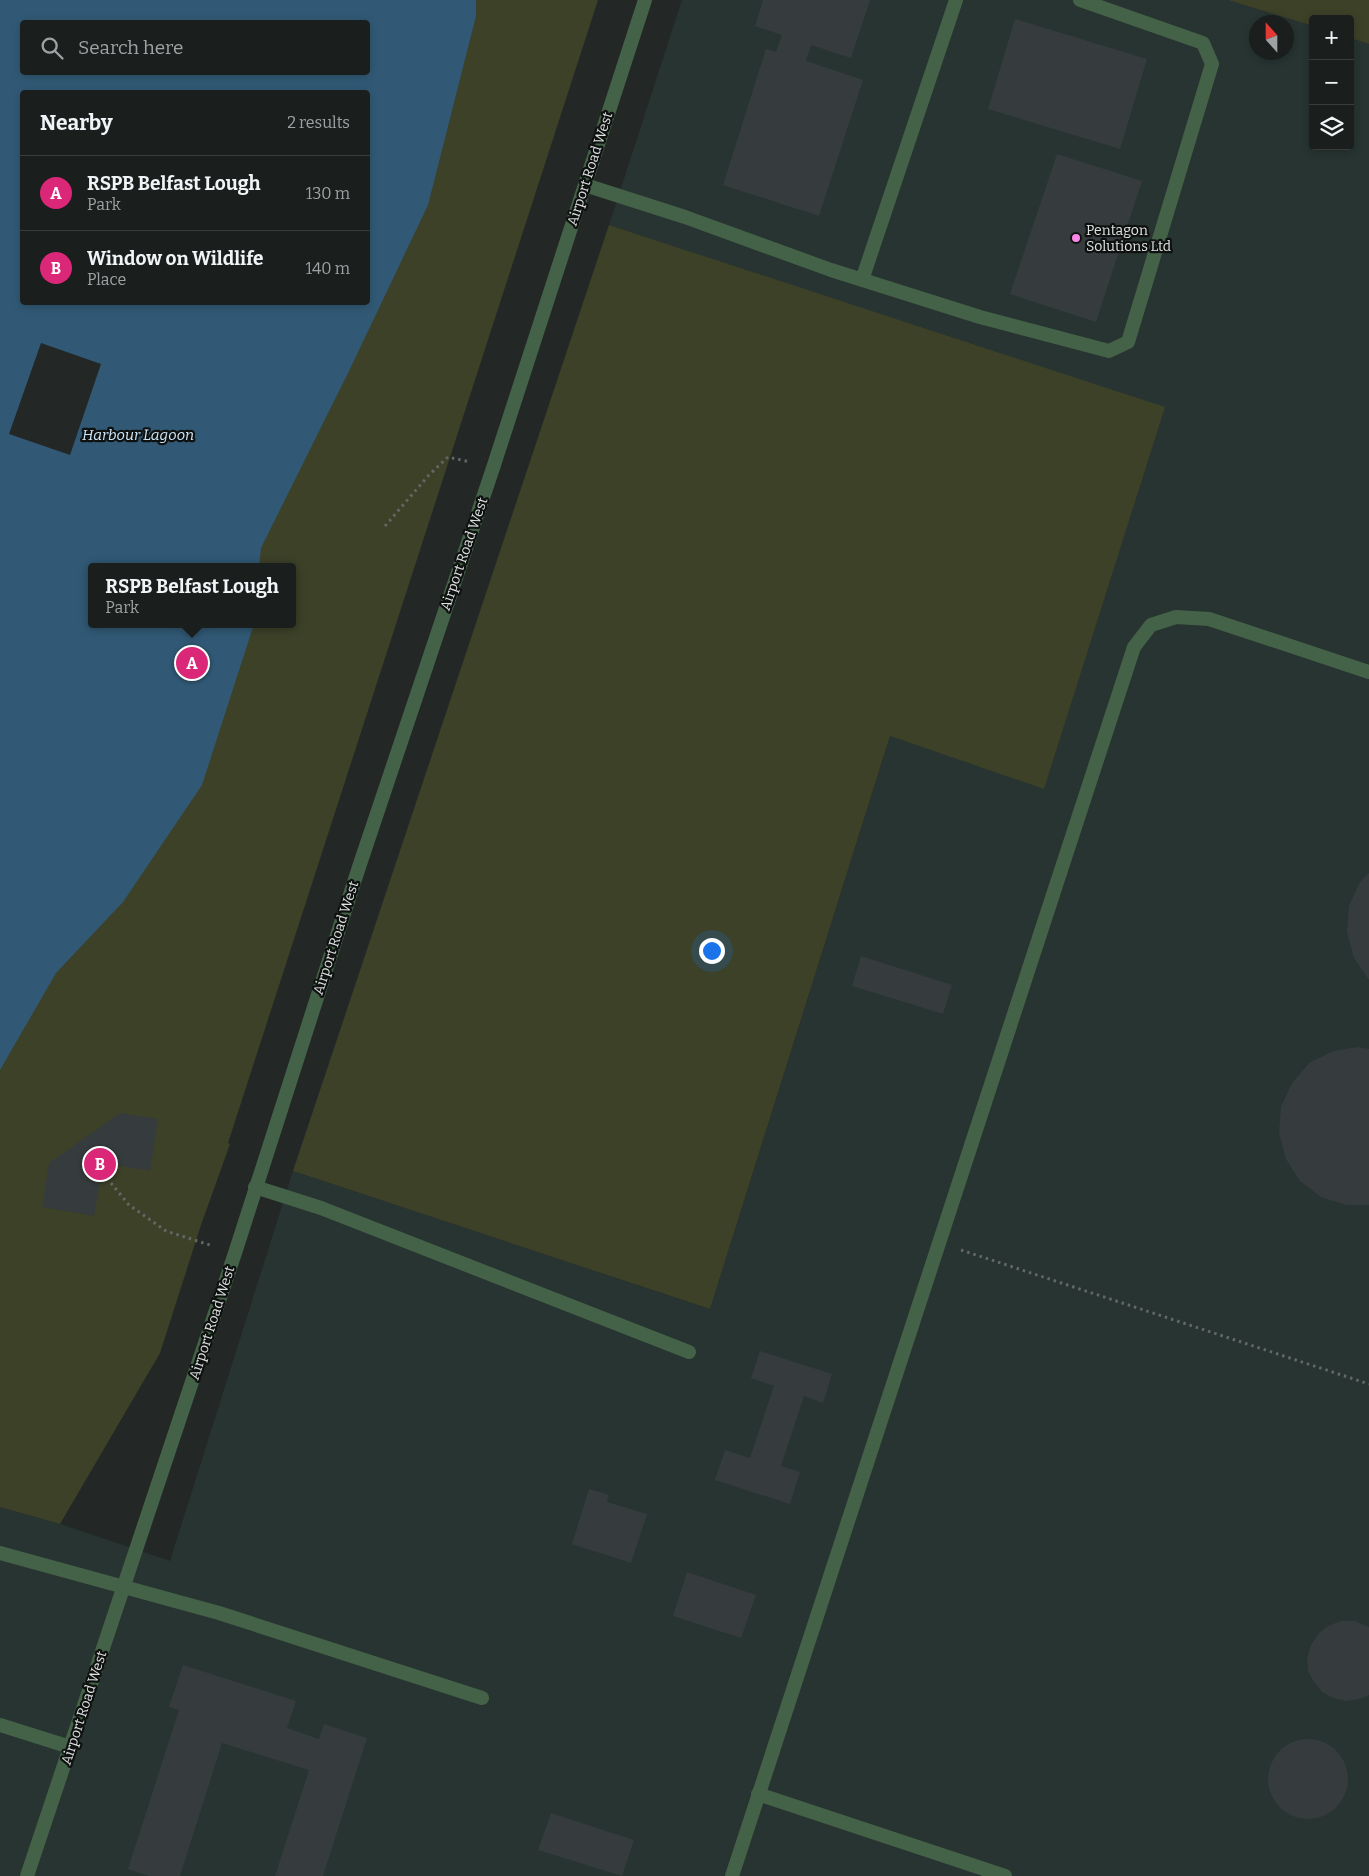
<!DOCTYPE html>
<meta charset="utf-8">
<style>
:root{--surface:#1a1e1d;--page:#272b2a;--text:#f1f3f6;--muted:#9fa2a4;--line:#383c3b;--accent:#db2777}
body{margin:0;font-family:Bitter,serif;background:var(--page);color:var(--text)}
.controls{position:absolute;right:15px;top:15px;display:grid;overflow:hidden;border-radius:5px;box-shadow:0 2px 8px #0003}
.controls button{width:45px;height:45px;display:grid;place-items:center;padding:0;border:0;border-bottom:1px solid var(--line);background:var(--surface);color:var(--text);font:25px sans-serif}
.compass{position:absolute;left:1249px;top:15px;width:45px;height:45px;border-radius:50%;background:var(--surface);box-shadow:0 2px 8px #0003;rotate:339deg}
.you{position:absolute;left:711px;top:950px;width:18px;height:18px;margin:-12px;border:4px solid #fff;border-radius:50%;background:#1a73e8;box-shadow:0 0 0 8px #1a73e833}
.badge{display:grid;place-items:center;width:32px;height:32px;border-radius:50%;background:var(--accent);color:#fff;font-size:16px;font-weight:700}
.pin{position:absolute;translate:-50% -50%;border:2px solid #fff;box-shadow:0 1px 5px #0006}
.popup{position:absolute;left:88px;top:563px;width:208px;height:65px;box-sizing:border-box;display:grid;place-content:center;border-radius:5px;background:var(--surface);filter:drop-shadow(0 1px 4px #0005);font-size:16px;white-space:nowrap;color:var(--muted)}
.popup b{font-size:19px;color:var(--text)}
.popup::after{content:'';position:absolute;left:50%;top:100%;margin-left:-10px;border:10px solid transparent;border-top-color:var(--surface)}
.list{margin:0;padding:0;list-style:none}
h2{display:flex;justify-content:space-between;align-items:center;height:65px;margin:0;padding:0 20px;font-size:21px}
h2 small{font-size:16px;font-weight:400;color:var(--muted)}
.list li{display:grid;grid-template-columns:32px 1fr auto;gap:15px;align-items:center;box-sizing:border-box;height:75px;padding:0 20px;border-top:1px solid var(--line)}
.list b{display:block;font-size:19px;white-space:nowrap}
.list p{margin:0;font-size:16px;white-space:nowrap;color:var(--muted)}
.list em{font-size:16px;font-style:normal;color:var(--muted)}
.icon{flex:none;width:28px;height:28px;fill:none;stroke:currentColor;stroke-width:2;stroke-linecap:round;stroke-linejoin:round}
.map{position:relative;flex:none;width:1369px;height:1876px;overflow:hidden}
.search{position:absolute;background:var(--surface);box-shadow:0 2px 8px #0003;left:20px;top:20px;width:350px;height:55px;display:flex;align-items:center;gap:12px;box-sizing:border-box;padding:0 18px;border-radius:5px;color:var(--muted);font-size:19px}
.panel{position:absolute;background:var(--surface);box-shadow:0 2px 8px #0003;left:20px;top:90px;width:350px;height:215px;border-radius:5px}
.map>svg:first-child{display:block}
.built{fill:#273431;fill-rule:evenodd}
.green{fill:#3d4128;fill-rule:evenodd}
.water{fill:#315975;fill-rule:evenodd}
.pier{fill:#232827}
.building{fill:#363c3d}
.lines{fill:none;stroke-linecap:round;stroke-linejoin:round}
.path{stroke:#636867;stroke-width:3;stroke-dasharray:2.5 4;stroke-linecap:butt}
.service{stroke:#446247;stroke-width:14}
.tertiary{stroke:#446247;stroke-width:14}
.poi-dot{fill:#fa87e7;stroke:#0e1110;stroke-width:2}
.labels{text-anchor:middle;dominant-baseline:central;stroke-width:4.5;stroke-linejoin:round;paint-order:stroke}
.street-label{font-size:14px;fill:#dfe3e2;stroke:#0e1110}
.poi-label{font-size:14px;fill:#dfe3e2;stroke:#0e1110;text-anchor:start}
.water-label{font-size:15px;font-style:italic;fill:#cde7fa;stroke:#0e1110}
</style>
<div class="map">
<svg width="1369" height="1876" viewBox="0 0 1369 1876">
<rect width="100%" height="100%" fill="#232827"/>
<path class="built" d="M682 0H1228L1313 26V146H1350V38L1369 44V1876H0V1507L60 1524 170 1561 293 1171 710 1309 890 736 1044 788 1164 408 609 225ZM1256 22H1286V52H1256Z"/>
<path class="green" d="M0 0H598L228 1143 230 1144 201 1225 160 1353 60 1524 0 1507ZM22 22H368V72H22ZM22 92H368V302H22ZM92 567H292V624H92Z
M1228 0H1369V44L1350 38V19H1313V26Z
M609 225 1165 407 1044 789 890 736 710 1309 293 1171Z"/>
<path class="water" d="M0 0H476V16L428 205 350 369 261 548 259 567H92V624H253V627L202 785 123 902 56 973 0 1070ZM22 22H368V72H22ZM22 92H368V302H22Z"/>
<path class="pier" d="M41 343 101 364 70 455 9 434Z"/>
<path class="building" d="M763 0H870L851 58 811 45 806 61 863 80 819 216 723 185 766 49 776 52 782 35 755 26Z
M1015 19 1147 59 1120 149 988 109Z
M1057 154 1142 181 1096 322 1010 294Z
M1369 873V980L1354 958 1347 932 1349 906 1360 882Z
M861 956 952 985 943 1014 852 986Z
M1358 1047 1369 1049V1205H1346L1321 1197 1300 1181 1286 1159 1279 1133 1281 1107 1292 1083 1309 1063 1333 1051Z
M120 1113 158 1119 150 1171 115 1165 101 1176 94 1216 42 1207 49 1163Z
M760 1351 832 1374 823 1403 804 1396 781 1466 800 1472 790 1504 715 1480 725 1450 750 1458 774 1386 751 1378Z
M589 1489 609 1495 607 1502 647 1514 631 1563 572 1544Z
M687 1572 756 1595 741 1638 673 1616Z
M1341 1621H1355L1369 1627V1695L1359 1699 1346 1701 1333 1698 1322 1692 1314 1682 1308 1671 1307 1658 1311 1645 1318 1634 1328 1626Z
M183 1665 296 1701 287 1728 319 1739 324 1724 367 1738 323 1876H275L309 1770 222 1743 180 1876H149L128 1869 179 1710 169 1707Z
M1268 1779a40 40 0 1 1 80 0a40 40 0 1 1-80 0Z
M551 1813 634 1840 622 1876 538 1850Z"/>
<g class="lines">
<path class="path" d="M385 526 429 475 448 457 470 462
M111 1183 129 1205 166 1231 213 1246
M961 1250 1369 1384"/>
<path class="service" d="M585 185 685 217 831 270 980 317 1109 351 1128 342 1212 64 1203 43 1080 0
M862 280 956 0
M255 1187 321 1208 689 1352
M0 1553 219 1613 482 1698
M0 1725 70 1747
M758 1794 1005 1876
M732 1876 1134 647 1151 625 1176 617 1209 619 1369 672"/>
<path class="tertiary" d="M27 1876 235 1253 359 867 493 468 645 0"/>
</g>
<circle class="poi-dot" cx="1076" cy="238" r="5"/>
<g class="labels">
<g class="street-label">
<text transform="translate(590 169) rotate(-72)">Airport Road West</text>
<text transform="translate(464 554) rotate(-71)">Airport Road West</text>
<text transform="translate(336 938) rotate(-72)">Airport Road West</text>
<text transform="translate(212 1323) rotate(-72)">Airport Road West</text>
<text transform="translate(84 1708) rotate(-72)">Airport Road West</text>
</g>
<g class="poi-label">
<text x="1086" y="230">Pentagon<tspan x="1086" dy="16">Solutions Ltd</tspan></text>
</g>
<g class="water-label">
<text x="138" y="435">Harbour Lagoon</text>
</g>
</g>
</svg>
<div class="controls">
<button>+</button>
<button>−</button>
<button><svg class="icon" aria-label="layers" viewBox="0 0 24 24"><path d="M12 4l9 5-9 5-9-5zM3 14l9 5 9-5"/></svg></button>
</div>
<svg class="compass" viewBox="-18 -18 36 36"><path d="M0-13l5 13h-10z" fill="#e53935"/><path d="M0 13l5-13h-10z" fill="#9fa2a4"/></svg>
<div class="you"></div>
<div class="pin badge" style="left:192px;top:663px">A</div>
<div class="popup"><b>RSPB Belfast Lough</b>Park</div>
<div class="pin badge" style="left:100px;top:1164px">B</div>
<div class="search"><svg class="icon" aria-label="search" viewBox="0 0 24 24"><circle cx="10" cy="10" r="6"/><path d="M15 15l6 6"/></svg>Search here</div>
<section class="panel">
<h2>Nearby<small>2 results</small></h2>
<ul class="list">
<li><span class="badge">A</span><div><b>RSPB Belfast Lough</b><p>Park</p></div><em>130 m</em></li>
<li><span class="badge">B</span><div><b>Window on Wildlife</b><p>Place</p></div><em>140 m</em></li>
</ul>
</section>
</div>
